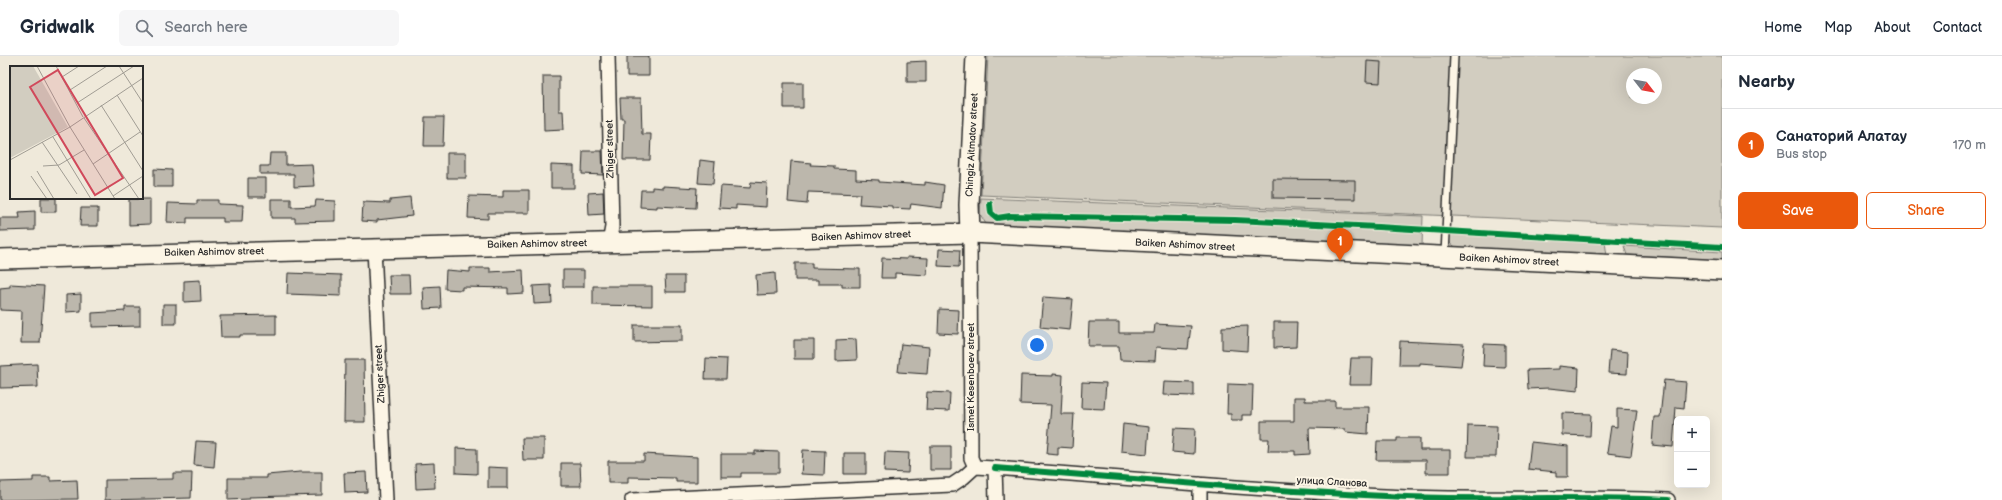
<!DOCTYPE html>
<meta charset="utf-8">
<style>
:root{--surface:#fff;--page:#f6f6f7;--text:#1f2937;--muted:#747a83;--line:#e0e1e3;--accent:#ea580c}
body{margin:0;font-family:"Balsamiq Sans",sans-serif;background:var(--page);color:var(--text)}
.controls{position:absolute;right:12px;bottom:12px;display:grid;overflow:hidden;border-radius:6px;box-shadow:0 4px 16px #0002}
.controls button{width:36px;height:36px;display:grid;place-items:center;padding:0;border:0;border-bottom:1px solid var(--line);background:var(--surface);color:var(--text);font:20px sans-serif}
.compass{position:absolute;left:1626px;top:12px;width:36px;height:36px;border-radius:50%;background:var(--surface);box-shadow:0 4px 16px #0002;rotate:121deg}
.you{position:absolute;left:1037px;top:289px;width:14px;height:14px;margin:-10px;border:3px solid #fff;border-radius:50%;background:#1a73e8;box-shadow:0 0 0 6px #1a73e833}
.badge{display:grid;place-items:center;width:26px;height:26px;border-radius:50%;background:var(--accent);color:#fff;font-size:13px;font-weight:700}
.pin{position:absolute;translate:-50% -33px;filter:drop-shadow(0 1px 2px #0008)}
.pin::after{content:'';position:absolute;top:21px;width:14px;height:12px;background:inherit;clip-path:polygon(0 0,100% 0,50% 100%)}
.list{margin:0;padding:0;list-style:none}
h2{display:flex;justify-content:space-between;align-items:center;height:52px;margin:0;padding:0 16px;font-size:17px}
h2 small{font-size:13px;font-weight:400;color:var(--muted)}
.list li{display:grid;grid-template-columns:26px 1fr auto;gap:12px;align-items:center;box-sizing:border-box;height:72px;padding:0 16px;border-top:1px solid var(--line)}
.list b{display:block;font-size:15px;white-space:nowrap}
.list p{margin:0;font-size:13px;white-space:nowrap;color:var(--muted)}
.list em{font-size:13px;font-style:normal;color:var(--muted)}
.actions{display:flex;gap:8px;padding:12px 16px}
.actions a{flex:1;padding:9px 0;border:1px solid var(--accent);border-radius:6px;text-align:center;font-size:14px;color:var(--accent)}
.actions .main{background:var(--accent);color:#fff}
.icon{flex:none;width:22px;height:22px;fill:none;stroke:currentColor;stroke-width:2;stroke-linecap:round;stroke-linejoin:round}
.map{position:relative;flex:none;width:1722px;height:444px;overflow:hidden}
header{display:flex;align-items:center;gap:24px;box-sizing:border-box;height:56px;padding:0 20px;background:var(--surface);border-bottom:1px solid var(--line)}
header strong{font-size:19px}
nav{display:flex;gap:22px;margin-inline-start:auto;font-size:14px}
.search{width:280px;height:36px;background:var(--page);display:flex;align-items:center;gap:10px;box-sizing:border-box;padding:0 14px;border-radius:6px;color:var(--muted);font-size:15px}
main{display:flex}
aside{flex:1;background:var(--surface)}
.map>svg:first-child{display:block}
.green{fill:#d2cdc0;stroke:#7e7c76;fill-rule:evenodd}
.building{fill:#bcb7ac;stroke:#2b2b2b}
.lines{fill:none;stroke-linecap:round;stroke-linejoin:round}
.service-casing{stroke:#2b2b2b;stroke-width:10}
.minor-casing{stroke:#2b2b2b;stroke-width:16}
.secondary-casing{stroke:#2b2b2b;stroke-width:22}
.service{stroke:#fcf5e5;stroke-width:7}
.minor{stroke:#fcf5e5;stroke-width:13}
.secondary{stroke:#fcf5e5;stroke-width:19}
.cycleway-casing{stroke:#fcf5e5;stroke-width:8}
.cycleway{stroke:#00873e;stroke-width:6}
.labels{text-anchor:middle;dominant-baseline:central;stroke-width:4;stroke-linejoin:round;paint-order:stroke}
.street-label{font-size:10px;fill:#2b2b2b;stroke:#fcf5e5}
.inset-road{fill:none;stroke:#a19d94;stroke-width:1}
.view{fill:#d1495b;fill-opacity:0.15;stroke:#d1495b;stroke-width:2}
.inset-edge{fill:none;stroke:#2b2b2b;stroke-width:2}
</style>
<header>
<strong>Gridwalk</strong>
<div class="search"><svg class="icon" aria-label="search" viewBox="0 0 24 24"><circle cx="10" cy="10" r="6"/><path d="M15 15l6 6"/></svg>Search here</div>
<nav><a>Home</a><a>Map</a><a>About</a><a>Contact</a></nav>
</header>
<main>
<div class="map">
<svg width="1722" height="444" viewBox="0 0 1722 444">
<rect width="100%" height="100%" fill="#efe9da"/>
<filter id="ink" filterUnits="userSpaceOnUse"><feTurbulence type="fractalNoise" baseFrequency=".025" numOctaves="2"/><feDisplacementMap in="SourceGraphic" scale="8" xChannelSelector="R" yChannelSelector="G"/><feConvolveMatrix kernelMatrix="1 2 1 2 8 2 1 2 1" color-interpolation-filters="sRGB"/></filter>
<g filter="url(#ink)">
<path class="green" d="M988 0H1722V172L981 139ZM1632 18H1656V42H1632Z
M981 142 1423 160 1422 190 1004 171 986 168 980 158Z
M1449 177 1605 186 1607 200 1458 193 1449 186Z
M1624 190 1722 196V204L1627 199Z"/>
<path class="building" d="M627 0H649V20H627Z
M926 5V26H907V6Z
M1367 5 1381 6 1380 27 1366 26Z
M543 20H559V55H563L564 73 544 74Z
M784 27H803V52H784Z
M620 42H641L642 78H651L650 104H623L624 63H621Z
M425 61H444L443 90H424Z
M583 95H602L603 119 582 118Z
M270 97H286V109L312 108 314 130 294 131V118H260V110H269Z
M447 97H466V122H447Z
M700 104 715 106 713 128 698 127Z
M791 105 811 107 810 109 834 110V113L856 114V123L879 124V126L925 129V126L944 129 942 152 911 148 910 153 892 152V150L859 148 860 138 808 136 807 148 788 146Z
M551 109 574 110V132H551Z
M154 113 172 114V131H154Z
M248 122H266V141H248Z
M1273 123 1355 124V143L1273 142Z
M751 126 767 127 766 151 736 149V153L719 152 721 130 750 132Z
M663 130 697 132 696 152 657 150V152L640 151 641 134H652V131L663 132Z
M503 134H529V157H488V163L468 162 469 140 503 141Z
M603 136 604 158 589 159 588 137Z
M41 142H56V156H41Z
M410 142 412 160 377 164V166L362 165 363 146 390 147V144Z
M129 143H150V168L129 169Z
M271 143H291V151L315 150 316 144 335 145V165L295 166V162H271Z
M197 144H218V148L243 149 242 166H223V162H187V167L167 166 168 147 197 148Z
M81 152H98V170H80Z
M35 155V174L0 175V162H20L19 156Z
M939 193 960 194 959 211 938 210Z
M907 201 928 202 927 219 895 217V222H881L882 202 907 203Z
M795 207H812V212L860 213V231H842V228H818V224H795Z
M470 212H490V216L523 214 524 237 508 238V232L462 231V234L445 233 446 214 470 216Z
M563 214H584V231H563Z
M288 217 341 219V240L287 238Z
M775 217 776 238 757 239 756 219Z
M389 219H409L410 238H390Z
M665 220H684V236H666Z
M200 224 201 245 184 246V225Z
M10 228 44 230 40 287H21L22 255 0 254V232L10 231Z
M551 229 552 247 534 248 533 230Z
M440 230 441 252 424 253 423 231Z
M593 230H652V250L593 249Z
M81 238V255L66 256V239Z
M1043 241 1073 243 1070 274 1040 271Z
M163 248H176V268H163Z
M125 251H140V270L92 271V257L125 255Z
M939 253 959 254 958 278 938 277Z
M276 259V279H240V281H221L220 260Z
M1089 266H1119V277H1154L1155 268 1191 270 1188 293 1156 291 1155 305 1120 304 1119 290H1088Z
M1274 266H1297L1296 291 1274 292Z
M634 269H682V285L634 286Z
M1248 270 1247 295 1222 293V271Z
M856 283 857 304 836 305V284Z
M794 284H814V303H794Z
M1400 285 1464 288 1461 310 1420 307V309H1399Z
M901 288 929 291 927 318 898 316Z
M1484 288 1505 289V311L1483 310Z
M1610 294 1628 296 1627 318 1608 317Z
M706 302 727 303 726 323H705Z
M1351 302H1373L1372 329H1349Z
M345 304H364L365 366H344Z
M37 308 38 331 0 332V310Z
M1559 310 1579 312 1578 335 1549 332 1528 333 1527 314 1559 313Z
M1053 318 1063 319 1061 358H1074L1072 392 1058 391V399L1047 398 1051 349 1020 348 1021 319 1053 320Z
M1664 324 1686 326 1684 352 1676 351 1673 391 1652 389 1654 361H1660Z
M1082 326 1106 327 1104 353 1081 352Z
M1164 326 1194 327V340L1163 339Z
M1228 328 1253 329 1252 359H1242V364H1231V358H1227Z
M927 336 950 337 949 355 926 354Z
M1294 341H1305V345H1335V351H1369L1368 378 1345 376V373L1309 372 1310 398 1295 399V395H1268L1269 383H1261V365H1294Z
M1617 353 1637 354 1631 400 1607 397 1611 370 1617 371Z
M1562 357 1591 358 1590 380 1562 379Z
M1123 368 1149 371 1147 398 1121 395Z
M1468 369 1497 370 1496 401H1467Z
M1174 372 1195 373 1194 398 1172 396Z
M522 382H544V404H523Z
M1397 382H1420V394H1450V417H1426V404H1376L1377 385H1397Z
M196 385 216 386 214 411 194 409Z
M1531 386 1568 390V421H1556V416L1528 413Z
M930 390H951V414H930Z
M456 392 477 393V418L456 417Z
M803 394 825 395 824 419 801 418Z
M755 395 779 396V417H741V421H721V398H755Z
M885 396 909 397 908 417 884 416Z
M844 397H866V418H844Z
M644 398 697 401V426H676V422L628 421V427H608V405H644Z
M434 407 435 432 416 433 415 408Z
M561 407H580L581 430H561Z
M488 411 508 412V432H488Z
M300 416H322V439L249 441V443L228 444V422H267V419Z
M366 416 367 436 345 437 344 417Z
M173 417H192L191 442 105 444V424L173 423Z
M33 421H50V425L77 424 78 443 0 444V426L33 425Z"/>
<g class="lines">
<defs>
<path id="service" d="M1445 199 1454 0"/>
<path id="minor" d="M608 0 612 171 609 187
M970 177 971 402 975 411 995 412 996 444
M374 192 386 444
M995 412C1133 423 1270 435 1407 441 1494 444 1581 440 1668 444
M1200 428V444
M632 444 952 429 964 421 975 411"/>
<path id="secondary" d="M970 177 969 149 976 0
M0 203 970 177 1722 214"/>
</defs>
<use href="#service" class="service-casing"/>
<use href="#minor" class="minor-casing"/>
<use href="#secondary" class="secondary-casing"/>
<use href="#service" class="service"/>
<use href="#minor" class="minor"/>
<use href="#secondary" class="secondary"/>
<defs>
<path id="cycleway" d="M990 148 991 157 997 162 1010 160 1235 164 1378 171 1722 191
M995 412C1133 423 1270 435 1407 441 1494 444 1581 440 1668 444"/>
</defs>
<use href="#cycleway" class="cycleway-casing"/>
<use href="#cycleway" class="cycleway"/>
</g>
</g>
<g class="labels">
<g class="street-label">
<text transform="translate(972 89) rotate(-87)">Chingiz Aitmatov street</text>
<text transform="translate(610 93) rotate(-91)">Zhiger street</text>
<text transform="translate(861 180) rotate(-2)">Baiken Ashimov street</text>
<text transform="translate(537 188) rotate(-1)">Baiken Ashimov street</text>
<text transform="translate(1185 189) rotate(3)">Baiken Ashimov street</text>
<text transform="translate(214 196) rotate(-1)">Baiken Ashimov street</text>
<text transform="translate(1509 204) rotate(3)">Baiken Ashimov street</text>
<text transform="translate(380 318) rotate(-93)">Zhiger street</text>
<text transform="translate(971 321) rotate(-90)">Ismet Kesenbaev street</text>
<text transform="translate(1332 426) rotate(3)">улица Сланова</text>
</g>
</g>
<g transform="translate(10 10)">
<rect width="133" height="133" fill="#efe9da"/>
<path d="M0 0H23L58 61 0 92Z" fill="#d2cdc0"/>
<path class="inset-road" d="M27 0 60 61 105 133M46 0 73 51M109 0 133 37M52 11 69 0M60 24 97 0M107 29 133 70M67 37 124 0M91 39 133 105M74 52 129 133M60 61 133 12M43 71 81 133M32 76 67 128M0 94 60 61M83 98 130 66M33 100 49 99 74 84M27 105 44 133M21 110 37 133M103 130 133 110"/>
<path class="view" d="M48 4 113 112 85 129 20 21Z"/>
<rect width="133" height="133" class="inset-edge"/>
</g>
</svg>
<div class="controls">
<button>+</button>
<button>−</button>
</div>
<svg class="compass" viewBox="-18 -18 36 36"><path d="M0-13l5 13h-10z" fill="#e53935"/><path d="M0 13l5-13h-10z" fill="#747a83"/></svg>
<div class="you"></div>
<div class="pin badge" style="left:1340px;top:205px">1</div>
</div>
<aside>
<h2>Nearby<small></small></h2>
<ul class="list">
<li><span class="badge">1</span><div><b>Санаторий Алатау</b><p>Bus stop</p></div><em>170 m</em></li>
</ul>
<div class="actions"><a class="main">Save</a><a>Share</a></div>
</aside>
</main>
